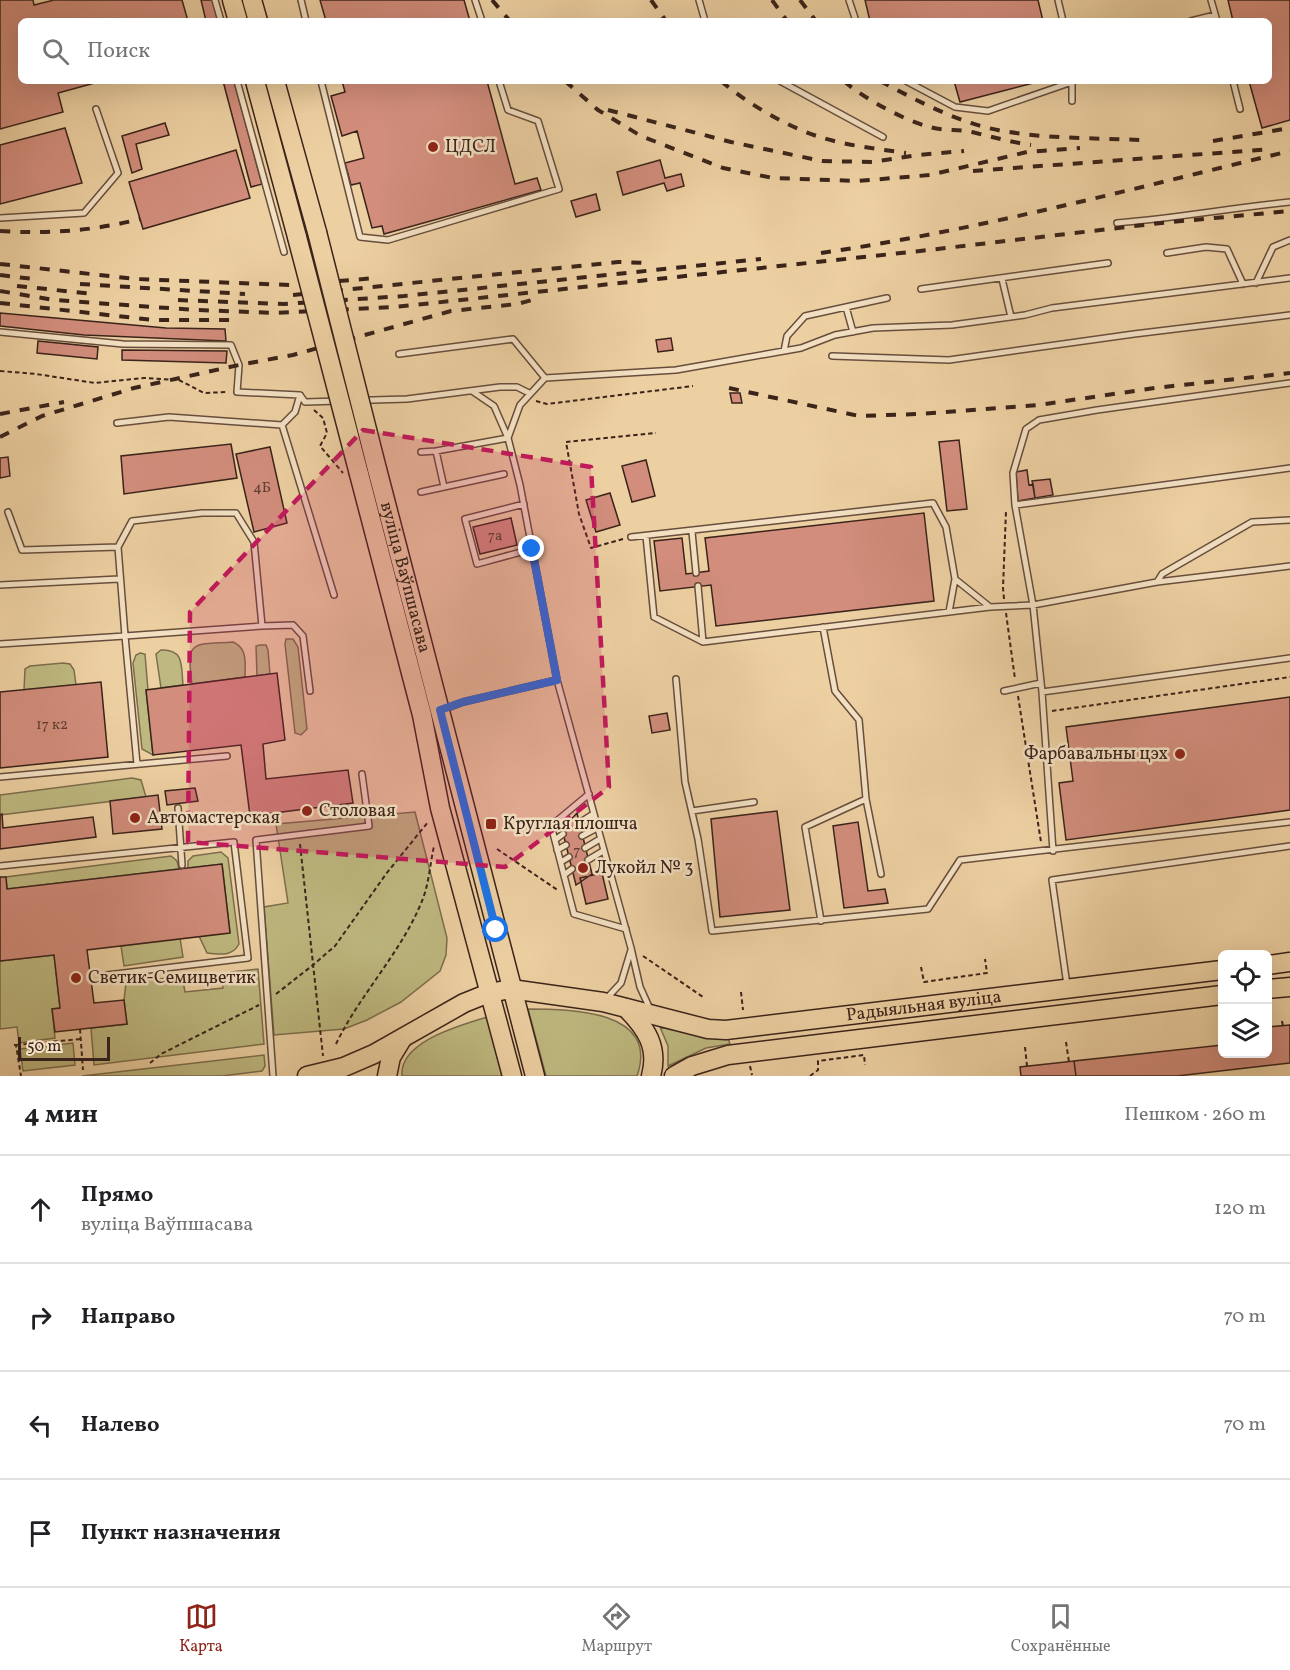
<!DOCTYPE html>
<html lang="ru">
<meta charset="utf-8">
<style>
:root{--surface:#fff;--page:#f2f2f2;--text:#202124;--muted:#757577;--line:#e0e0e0;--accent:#8f2418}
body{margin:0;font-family:Vollkorn,serif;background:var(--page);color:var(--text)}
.controls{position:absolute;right:18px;bottom:18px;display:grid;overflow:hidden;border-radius:9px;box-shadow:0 6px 24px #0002}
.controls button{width:54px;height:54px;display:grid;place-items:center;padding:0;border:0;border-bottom:2px solid var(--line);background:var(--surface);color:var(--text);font:30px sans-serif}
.scale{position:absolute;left:18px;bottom:15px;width:92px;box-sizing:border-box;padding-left:6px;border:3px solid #3a231a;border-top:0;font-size:16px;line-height:21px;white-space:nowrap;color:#3a231a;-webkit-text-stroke:4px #f3e0c3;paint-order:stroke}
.stop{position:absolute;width:18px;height:18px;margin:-14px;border:4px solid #1a73e8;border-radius:50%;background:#fff}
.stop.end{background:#1a73e8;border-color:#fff;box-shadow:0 2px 6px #0008}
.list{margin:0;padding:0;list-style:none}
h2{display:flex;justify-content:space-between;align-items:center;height:78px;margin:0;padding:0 24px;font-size:26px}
h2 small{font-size:20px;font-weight:400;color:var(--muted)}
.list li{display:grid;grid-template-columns:39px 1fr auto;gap:18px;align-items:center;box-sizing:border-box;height:108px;padding:0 24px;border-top:2px solid var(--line)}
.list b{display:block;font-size:22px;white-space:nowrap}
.list p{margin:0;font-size:20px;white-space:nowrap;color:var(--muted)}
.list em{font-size:20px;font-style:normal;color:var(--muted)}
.icon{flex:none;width:33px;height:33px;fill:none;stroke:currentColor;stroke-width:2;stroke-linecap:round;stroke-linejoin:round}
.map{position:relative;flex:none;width:1290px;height:1076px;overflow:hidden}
.search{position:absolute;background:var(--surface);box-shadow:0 6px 24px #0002;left:18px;right:18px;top:18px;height:66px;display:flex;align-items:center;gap:15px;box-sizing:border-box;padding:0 21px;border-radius:9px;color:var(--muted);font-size:22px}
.sheet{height:510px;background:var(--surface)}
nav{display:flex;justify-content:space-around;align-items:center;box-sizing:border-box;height:84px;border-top:2px solid var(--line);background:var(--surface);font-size:16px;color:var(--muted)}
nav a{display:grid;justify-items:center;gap:3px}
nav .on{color:var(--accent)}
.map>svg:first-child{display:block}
.green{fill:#beb980;stroke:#7c6e4d;stroke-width:1.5}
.building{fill:#d28d7c;stroke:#3a231a;stroke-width:1.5}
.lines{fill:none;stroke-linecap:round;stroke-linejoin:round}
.lane-casing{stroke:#674e3c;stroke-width:8}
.primary-casing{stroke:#3a231a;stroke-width:21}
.path{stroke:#3a231a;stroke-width:2;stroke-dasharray:4.5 3;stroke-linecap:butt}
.lane{stroke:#f3e0c3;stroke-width:5}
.primary{stroke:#edd0a2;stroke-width:18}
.rail{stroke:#3a231a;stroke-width:4;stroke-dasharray:10 10;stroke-linecap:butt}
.primary-bridge-casing{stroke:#3a231a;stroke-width:21;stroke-linecap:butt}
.primary-bridge{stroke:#edd0a2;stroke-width:18}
.route{stroke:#1a73e8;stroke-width:8}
.marked{fill:#c2185b;fill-opacity:0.2;stroke:#c2185b;stroke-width:4.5;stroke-dasharray:12 8;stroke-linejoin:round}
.poi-dot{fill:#8f2418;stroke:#f3e0c3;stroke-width:2}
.labels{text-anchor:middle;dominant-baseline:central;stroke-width:5;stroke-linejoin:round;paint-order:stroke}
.number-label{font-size:15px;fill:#603e32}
.poi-label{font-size:18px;fill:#3a231a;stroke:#f3e0c3;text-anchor:start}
.street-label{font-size:18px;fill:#3a231a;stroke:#f3e0c3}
</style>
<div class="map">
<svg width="1290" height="1076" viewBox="0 0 1290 1076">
<rect width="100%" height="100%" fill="#edd0a2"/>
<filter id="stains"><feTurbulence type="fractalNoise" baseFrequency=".00333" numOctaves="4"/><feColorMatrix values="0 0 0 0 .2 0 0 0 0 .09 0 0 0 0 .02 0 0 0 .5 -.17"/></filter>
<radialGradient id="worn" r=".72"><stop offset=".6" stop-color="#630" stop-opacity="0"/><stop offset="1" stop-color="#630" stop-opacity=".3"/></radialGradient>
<path class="green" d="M286 639H293L298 647 307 729 301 735 295 733 285 644Z
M233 642C248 648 245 664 245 677L192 684C186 639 192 645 233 642Z
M260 645H266L268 650 270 674 257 676 256 646Z
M161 650C185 649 181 667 183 685L161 688 156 654Z
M140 653 145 654 148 690H146L153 755 142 749 133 663 136 655Z
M63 663 70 664 74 670 76 685 24 690 25 669 30 666Z
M132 778 141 780 146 797 0 815V795Z
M415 812 447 938 446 955 440 971 401 1002 367 1020 344 1029 274 1035 264 907 288 903 276 824Z
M221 852 228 858 239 944C232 957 220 954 207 953L199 936 230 932 222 864 188 868V861L193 856Z
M171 856 177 861 179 869 7 889 6 877Z
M180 938 183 957 124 966 121 946Z
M54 955 60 1008 52 1009 55 1038 19 1043 17 1027 0 1029V961Z
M258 969 264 1044 94 1065 91 1028 127 1024 124 1000 126 983 176 977 183 981 185 992 223 988 222 978 231 972Z
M528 1009C571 1009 660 1010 637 1076H546Z
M487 1017 502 1076H402C399 1041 462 1025 487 1017Z
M660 1027 705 1037 728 1038 730 1044 706 1048 668 1066V1046Z
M73 1043 75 1065 23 1071 20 1049Z
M264 1055 265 1066 262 1071 222 1076H82Z"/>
<path class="building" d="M0 0H33L34 5 54 0H182L188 21H21V81H102L58 93 63 112 0 129Z
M201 0H212L218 21H206Z
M320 0H464L470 21H326Z
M865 0H1038L1043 21H870Z
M1228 0H1290V120L1262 128 1249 81H1269V21H1233Z
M223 81H234L262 184 251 187Z
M342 81H487L515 184 537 178 541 190 384 234 382 226 372 228 360 183 351 185 345 163 364 158 357 131 342 136 331 96 345 92Z
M954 81H1041L960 102Z
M165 123 169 135 136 144 142 169 132 173 122 136Z
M65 128 82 183 0 204V145Z
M236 150 250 198 143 229 129 182Z
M660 160 665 178 681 174 684 186 667 191 664 183 623 195 617 172Z
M596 194 600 210 576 217 571 201Z
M0 313 166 328 225 329 226 341 84 335 0 326Z
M671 338 673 350 658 352 656 340Z
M38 341 98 347 97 359 37 353Z
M122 350 227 351 226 363 122 360Z
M730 393H740L742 403H732Z
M959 440 967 509 947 511 939 442Z
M231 444 237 478 124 494 121 456Z
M270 447 287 523 254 532 236 454Z
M8 457 10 476 0 478V458Z
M646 460 655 496 632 502 622 466Z
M1027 470 1029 485 1033 484 1035 498 1018 501 1016 472Z
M1050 479 1053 495 1035 498 1032 481Z
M610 493 620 525 596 532 586 500Z
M924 513 934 601 716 626 711 585 660 591 654 541 682 538 686 574 709 571 705 538Z
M511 518 517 545 480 554 473 527Z
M277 673 285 740 263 744 266 779 348 770 353 803 250 816 241 745 153 755 146 690Z
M101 682 108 757 0 768V692Z
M1290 697V810L1066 840 1059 783 1073 781 1066 727Z
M667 713 670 730 652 733 649 716Z
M195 788 198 801 167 805 165 791Z
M158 795 162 829 113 834 110 801Z
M777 811 790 910 720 917 711 819Z
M577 813 592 874 576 885 562 829Z
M2 814 3 828 93 817 96 837 0 849V815Z
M858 822 868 891 885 889 888 903 844 908 833 826Z
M222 864 230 933 87 950 94 1003 124 1000 127 1024 55 1032 52 1009 60 1008 54 955 0 961V877H6L7 889Z
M602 873 608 899 586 904 580 878Z
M1290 1025V1063L1177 1076H1076L1074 1061 1222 1045V1054H1268V1027Z
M1074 1061 1076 1076H1021L1020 1067Z"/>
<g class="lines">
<defs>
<path id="lane" d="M215 0 221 21
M301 0 306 21
M475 0 482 21
M699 0 705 21
M849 0 856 21
M1058 0 1063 21
M1211 0 1217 21
M1191 21 1215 15
M237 81 284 252
M321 81 360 237 388 240 559 189 538 121 508 110 499 81
M780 81 883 137
M906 81 955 107 988 111 1072 82
M1233 81 1240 109
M1072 101V81
M0 218 84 213 118 173 96 109
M1117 223C1175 218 1232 208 1290 202
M1167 253 1206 247 1227 249 1243 284
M1002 279 1011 317
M1256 283 1273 247 1290 240
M921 289 1108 263
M846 307 853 332
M0 332 123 344 231 345 239 365 237 392 300 395 305 402 407 399 500 387H517L529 393
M784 351 787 336 805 316 887 298
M399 354 513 339 545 378
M832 356 949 360 1134 334 1290 315
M1290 383 1097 410 1039 420 1026 429 1013 473 1015 505 1290 468
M300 395 295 412 282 425 334 595
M117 423 169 417 282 425
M436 451 444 487 504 474
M421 452 436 451 508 438 494 406 472 391
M421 492 444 487
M524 504 465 519 477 564 532 549
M1015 505 1033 605 1042 692 1053 851
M8 512 22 550 118 547
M692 532 696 573
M646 536 654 617 703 642 990 607 1033 605 1157 582 1290 566
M631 537 933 503 946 527 955 579 990 607
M1157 582 1162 574 1252 522 1290 520
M0 585 119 579
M698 586 703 642
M949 612 955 579
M262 626 293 625 303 636 310 691
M0 644 125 636 118 547 132 521 202 513H236L254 542 262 626 125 636 137 764
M676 679 685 782 698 839 712 931 928 909 960 860 1290 822
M557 680 520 485 508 438 520 405 545 378 676 370 801 348 835 335 873 328 952 325 1025 315 1052 308 1290 278
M1004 691 1041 683
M1042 692 1290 658
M442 710 463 702 557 680 631 948 640 987 650 1009
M0 777 227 756
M589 794 553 824V833L574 914 626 929
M866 799 881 874
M178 808 182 865
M692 811 754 802
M579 823 593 814
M582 836 597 828
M555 840 563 834
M585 848 600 839
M557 850 566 845
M588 860 603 851
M561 862 569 857
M0 866 234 842 248 958 107 975
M564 875 572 869
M821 921 805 827 866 799 859 720 835 691 823 627
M1067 985 1052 880 1290 846
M606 999 621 983 631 950
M273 1076 256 840 369 826 362 774"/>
<g id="primary">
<path d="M232 0 238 21"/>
<path d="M252 0 258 21"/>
<path d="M255 81 297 237"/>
<path d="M275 81 317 232"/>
<path id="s1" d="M377 469 535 1076"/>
<path d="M359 474 422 715 440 808 512 1076"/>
<path d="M1268 965 1290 962"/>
<path d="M1268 989 1290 987"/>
<path d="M626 1008C646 1028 659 1047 651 1076"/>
<path id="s2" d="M307 1076 344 1067 374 1054 464 1003 489 993 511 989 603 1002 708 1029 726 1030 1222 970"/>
<path d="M387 1076 391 1057 402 1039"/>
<path d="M674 1076 692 1066 728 1055 1222 995"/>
</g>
</defs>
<use href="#lane" class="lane-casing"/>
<use href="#primary" class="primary-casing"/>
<path class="path" d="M0 371 36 374 95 383 144 378 179 380 204 393 228 392
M536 401 547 404 693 386
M314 410 323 418 327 433 320 446 343 473
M623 539 591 548 579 514 566 442 656 433
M1004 599 1003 588 1006 511
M1006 613 1015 679
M1018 696 1041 842
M1052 711 1290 677
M300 844 323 1056
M497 849 559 891
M643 956 703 997
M921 967 924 982 987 973 985 959
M741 992 743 1010
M276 994 313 965 335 946 386 874 428 822
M1282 1021 1283 1026
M80 1029 83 1070
M1066 1042 1069 1062
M336 1044C360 994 401 953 422 901 429 884 430 864 434 846
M14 1045H16L21 1076
M16 1045 81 1039
M1025 1047 1027 1066
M150 1063 161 1054 259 1005
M750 1066 752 1075
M810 1076 818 1070V1061L864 1055 865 1065"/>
<use href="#lane" class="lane"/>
<use href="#primary" class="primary"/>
<path class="rail" d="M492 0 510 21
M651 0 666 21
M772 0 787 21
M800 0 816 21
M565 81 598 110 641 136 723 168 773 178 858 181 930 175 1027 152 1080 148
M721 81C748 104 789 128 823 138 850 146 878 149 906 153
M844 81C863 98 905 121 930 127 943 131 958 129 972 132 992 137 1011 142 1031 145
M880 81C918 101 960 124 1003 131 1049 139 1096 138 1142 140
M608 110 731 142 822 161 872 162 918 155 964 151
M1213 141 1290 128
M973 171 1272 149
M0 231C50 234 92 231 140 219
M821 253C979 230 1135 188 1290 151
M0 264 136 279 290 285 376 278
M0 275 33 279
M80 284 245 294
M17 286 94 294
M0 291 54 300 196 310 276 313 395 307 920 251 1161 223 1290 211
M293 295 618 262 651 263
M178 300 284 304 404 296 761 259
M0 303 153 320H239
M729 388 859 416 918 414 1038 405 1155 388 1290 373
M0 414 64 402
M0 437 42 416 134 388 239 365 293 355 451 311 517 304 536 299"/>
<defs>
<path id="primary-bridge" d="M317 232 377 469
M297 237 359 474"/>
</defs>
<use href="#primary-bridge" class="primary-bridge-casing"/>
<use href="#primary-bridge" class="primary-bridge"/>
</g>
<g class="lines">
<path class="route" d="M496 930 440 710 463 702 557 680 532 549"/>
</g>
<path class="marked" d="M363 430 591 467 609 787 505 867 188 842 190 612Z"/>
<g class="poi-dot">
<circle cx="433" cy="147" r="6"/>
<circle cx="1180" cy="754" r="6"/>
<circle cx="307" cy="811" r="6"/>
<circle cx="135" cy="818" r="6"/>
<rect x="485" y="818" width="12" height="12" rx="3"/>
<circle cx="583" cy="868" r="6"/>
<circle cx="76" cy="978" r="6"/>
</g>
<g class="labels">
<g class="number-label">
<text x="262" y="488">4Б</text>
<text x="495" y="536">7а</text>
<text x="52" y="725">17 к2</text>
<text x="577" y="851">7</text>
</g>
<g class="poi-label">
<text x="445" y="147">ЦДСЛ</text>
<text x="1168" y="754" text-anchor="end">Фарбавальны цэх</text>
<text x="319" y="811">Столовая</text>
<text x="147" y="818">Автомастерская</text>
<text x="503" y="824">Круглая плошча</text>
<text x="595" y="868">Лукойл № 3</text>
<text x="88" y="978">Светик-Семицветик</text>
</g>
<g class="street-label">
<text stroke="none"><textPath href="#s1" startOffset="112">вуліца Ваўпшасава</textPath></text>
<text stroke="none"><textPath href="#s2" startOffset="642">Радыяльная вуліца</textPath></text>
</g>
</g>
<rect width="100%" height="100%" filter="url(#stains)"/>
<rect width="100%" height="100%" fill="url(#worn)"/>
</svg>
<div class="controls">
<button><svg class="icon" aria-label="locate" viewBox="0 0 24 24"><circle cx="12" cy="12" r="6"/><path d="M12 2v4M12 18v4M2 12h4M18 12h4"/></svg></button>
<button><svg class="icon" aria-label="layers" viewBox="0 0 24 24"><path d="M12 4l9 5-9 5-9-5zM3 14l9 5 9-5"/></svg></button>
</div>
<div class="scale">50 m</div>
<div class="stop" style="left:496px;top:930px"></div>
<div class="stop end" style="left:532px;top:549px"></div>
<div class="search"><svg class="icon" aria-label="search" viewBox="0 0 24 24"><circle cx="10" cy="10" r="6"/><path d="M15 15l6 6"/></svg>Поиск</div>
</div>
<section class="sheet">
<h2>4 мин<small>Пешком · 260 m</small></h2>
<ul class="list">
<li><svg class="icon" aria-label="ahead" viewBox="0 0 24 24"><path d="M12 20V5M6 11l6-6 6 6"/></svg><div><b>Прямо</b><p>вуліца Ваўпшасава</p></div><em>120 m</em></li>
<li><svg class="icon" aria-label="right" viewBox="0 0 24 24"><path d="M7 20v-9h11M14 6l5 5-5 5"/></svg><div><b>Направо</b></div><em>70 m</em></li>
<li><svg class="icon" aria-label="left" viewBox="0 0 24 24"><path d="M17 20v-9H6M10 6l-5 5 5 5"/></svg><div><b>Налево</b></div><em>70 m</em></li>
<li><svg class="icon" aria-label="arrive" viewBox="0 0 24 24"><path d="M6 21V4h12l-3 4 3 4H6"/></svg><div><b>Пункт назначения</b></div></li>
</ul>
</section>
<nav>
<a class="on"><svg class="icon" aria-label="map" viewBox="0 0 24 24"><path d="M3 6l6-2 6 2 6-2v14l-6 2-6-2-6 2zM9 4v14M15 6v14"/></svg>Карта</a>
<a><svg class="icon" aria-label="directions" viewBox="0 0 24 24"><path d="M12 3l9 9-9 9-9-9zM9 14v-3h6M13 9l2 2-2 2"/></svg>Маршрут</a>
<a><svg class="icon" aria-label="saved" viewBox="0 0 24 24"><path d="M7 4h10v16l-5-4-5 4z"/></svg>Сохранённые</a>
</nav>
